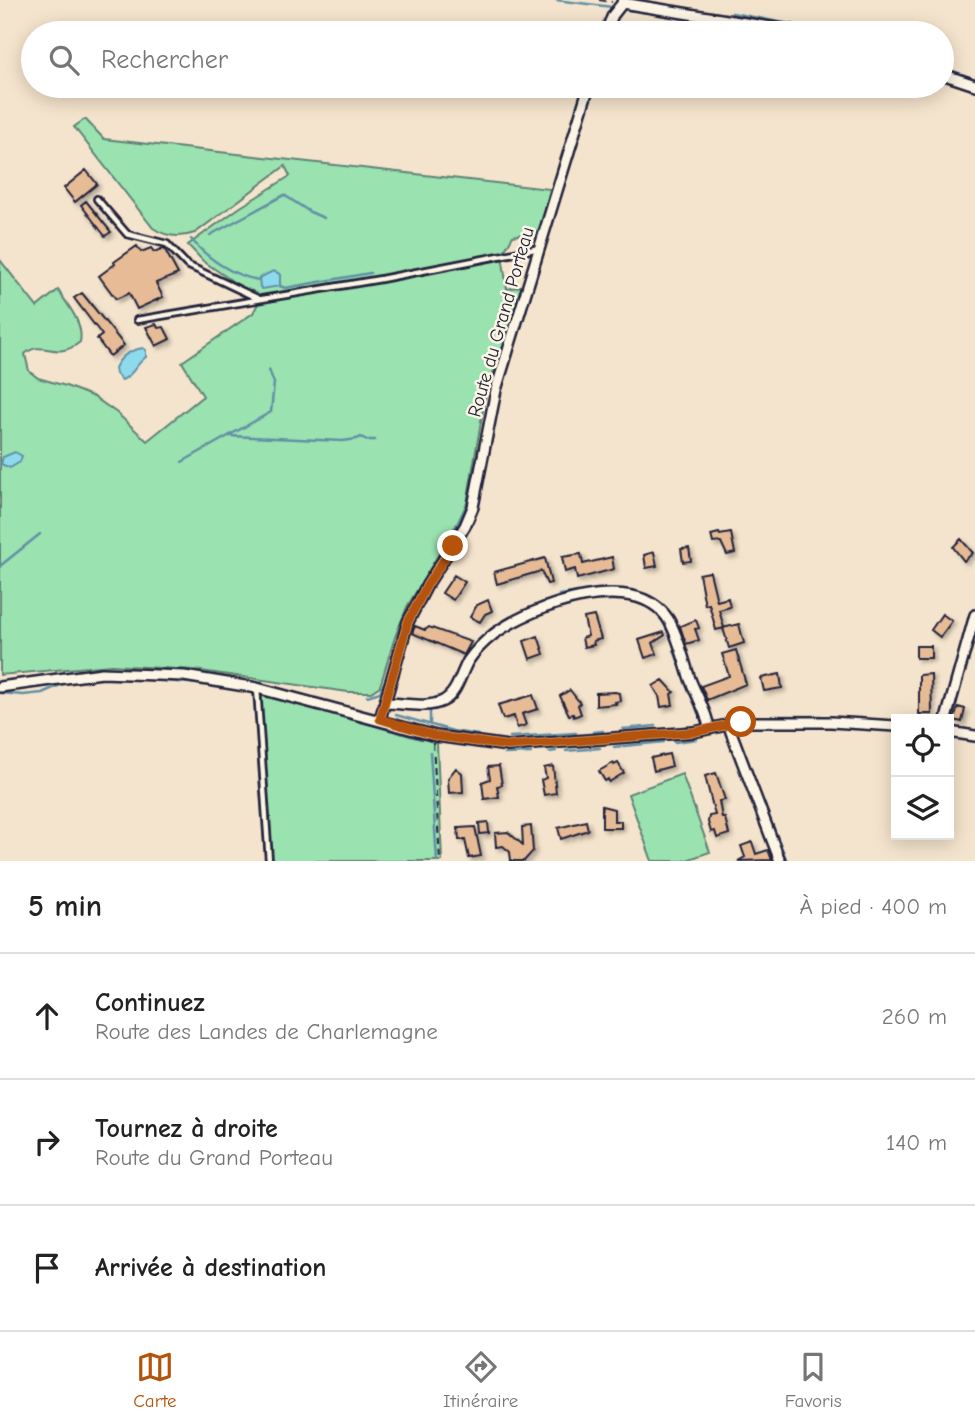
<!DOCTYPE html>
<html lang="fr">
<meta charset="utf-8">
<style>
:root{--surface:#fff;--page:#f6f6f6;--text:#222;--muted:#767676;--line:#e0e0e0;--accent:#b45309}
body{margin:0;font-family:"Comic Neue",sans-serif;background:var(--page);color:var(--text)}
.controls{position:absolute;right:21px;bottom:21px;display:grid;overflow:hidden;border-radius:0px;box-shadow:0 4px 18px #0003}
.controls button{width:63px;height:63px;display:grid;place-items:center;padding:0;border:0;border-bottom:2px solid var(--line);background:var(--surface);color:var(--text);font:35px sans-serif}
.stop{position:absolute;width:21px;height:21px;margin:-16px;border:5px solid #b45309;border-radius:50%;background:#fff}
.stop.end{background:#b45309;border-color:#fff;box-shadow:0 2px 7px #0008}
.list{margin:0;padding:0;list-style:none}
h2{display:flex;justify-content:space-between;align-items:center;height:91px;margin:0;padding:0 28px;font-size:30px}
h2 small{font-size:23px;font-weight:400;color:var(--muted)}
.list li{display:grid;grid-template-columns:46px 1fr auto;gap:21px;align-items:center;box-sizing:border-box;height:126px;padding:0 28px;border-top:2px solid var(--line)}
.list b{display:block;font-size:26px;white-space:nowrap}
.list p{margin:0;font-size:23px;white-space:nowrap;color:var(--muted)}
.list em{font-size:23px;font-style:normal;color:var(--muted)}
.icon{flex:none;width:38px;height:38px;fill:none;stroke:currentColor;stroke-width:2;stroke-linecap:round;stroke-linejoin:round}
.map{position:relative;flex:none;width:975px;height:861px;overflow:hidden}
.search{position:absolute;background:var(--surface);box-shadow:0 4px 18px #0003;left:21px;right:21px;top:21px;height:77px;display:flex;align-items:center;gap:18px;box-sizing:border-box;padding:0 24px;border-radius:38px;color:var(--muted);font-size:26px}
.sheet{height:469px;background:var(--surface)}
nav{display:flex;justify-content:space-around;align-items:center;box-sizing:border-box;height:98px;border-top:2px solid var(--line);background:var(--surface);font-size:19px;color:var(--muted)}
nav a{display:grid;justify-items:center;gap:4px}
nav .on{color:var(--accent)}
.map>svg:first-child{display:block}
.green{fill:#9ae2b0;stroke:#5e8276;stroke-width:2}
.water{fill:#8ddaed;stroke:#6290a6;stroke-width:2}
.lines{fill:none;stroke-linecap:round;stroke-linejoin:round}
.stream{stroke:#6290a6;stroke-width:2.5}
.building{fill:#e6bb96;stroke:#22223b;stroke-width:2;filter:url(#shadow)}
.service-casing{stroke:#22223b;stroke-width:10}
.minor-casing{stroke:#22223b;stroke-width:14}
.path{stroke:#22223b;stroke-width:2;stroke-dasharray:7 5;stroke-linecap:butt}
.service{stroke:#fcf5e5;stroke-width:4.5}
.minor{stroke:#fcf5e5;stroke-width:9}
.route{stroke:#b45309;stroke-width:9}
.labels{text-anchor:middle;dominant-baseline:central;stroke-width:5;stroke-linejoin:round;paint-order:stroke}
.street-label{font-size:19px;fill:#22223b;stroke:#fcf5e5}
</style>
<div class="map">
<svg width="975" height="861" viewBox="0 0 975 861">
<defs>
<filter id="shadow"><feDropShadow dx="3" dy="3" stdDeviation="2" flood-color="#0004"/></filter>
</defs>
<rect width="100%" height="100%" fill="#f5e4cd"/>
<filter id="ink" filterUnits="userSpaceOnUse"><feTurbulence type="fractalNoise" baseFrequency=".0143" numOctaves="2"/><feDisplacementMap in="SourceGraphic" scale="14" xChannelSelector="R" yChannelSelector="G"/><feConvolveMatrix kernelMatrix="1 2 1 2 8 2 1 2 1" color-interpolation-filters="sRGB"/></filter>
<g filter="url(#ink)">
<path class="green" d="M85 119 104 139 550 189 540 231 513 236 502 255 507 289 530 284 509 343 501 349 485 398 467 503 458 522 407 607 395 637 380 686 371 692H348L194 670 111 665 0 675V260L37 307 58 290C68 306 84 323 80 342 56 362 42 338 25 354L29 371 38 378 66 386 94 397 117 413 147 441 203 396 182 362 253 313 260 300 203 261 188 245 239 208 290 176 285 166 195 233C180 238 166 237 153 228L74 127Z
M258 695 313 707 437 743 442 861H269Z
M682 774 710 852 684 861H652L628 794Z"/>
<path class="water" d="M273 271 280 274V286L262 289 260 287 259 278Z
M143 348 146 350V357C135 365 133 376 122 380L116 374 115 368C120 357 130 350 143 348Z
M15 452 22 456 20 462 10 468 1 464 3 457Z"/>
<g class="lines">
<path class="stream" d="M556 0 612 7
M628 10 669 15
M732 13 806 27
M605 24 607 16
M814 28 833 33
M942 67 975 79
M210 235 284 195 310 212 324 218
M191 239C208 259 233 276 259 280
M537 239 569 135
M280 286 285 288 370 273
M523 287 531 261
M229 436 343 441 357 439 361 437 367 440H375
M480 448 488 402 502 353
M182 462 271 412 274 383 269 370
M0 566 40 534
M592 590 615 589
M559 595 578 592
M600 600H625
M408 613C425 569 459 535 472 489
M661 618 668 632
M674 650 680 666
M126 678 203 684
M689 689 693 698
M0 693 23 695 42 693 67 682
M367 696 380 692 390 669
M440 707 450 703
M430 708V725
M696 708 699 715
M321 710 421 739
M396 715 453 731 478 735
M772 716H821
M623 729 656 726
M593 732 603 731
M510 737 576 733
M675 742 697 739
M614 747 664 742
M566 751 600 748
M430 752 437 861
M549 752 556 751
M505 754 531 753
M749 767 787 861"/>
</g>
<path class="building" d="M86 170 97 184 75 202 64 188Z
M86 201 111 232 105 236 81 205Z
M137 246 141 252 151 248 154 252 164 248 178 274 156 283 163 297 137 309 129 293 116 299 99 276 115 264 114 262Z
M82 293 124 345 110 356 97 339 102 335 74 298Z
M156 324 158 328 164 327 170 339 156 346 146 327Z
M719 533 720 535 731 533 735 553 727 555 721 542 713 543 711 535Z
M961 539 973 553 964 561 953 547Z
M689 548 691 561 683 562 681 549Z
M654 552 657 566 646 568 644 555Z
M581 554 583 564 612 557 614 569 577 579 575 569 565 572 562 557Z
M545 558 551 583 547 584 541 571 497 584 494 572Z
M710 572 717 601 728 598 730 607 719 610 724 628 716 630 709 604 705 605 699 574Z
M454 575 465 582 453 600 442 593Z
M488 600 492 611 485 614 480 622 470 617 477 605Z
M942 614 952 621 940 637 931 630Z
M594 616 601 639 593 641 594 645 584 647 582 638 588 636 584 618Z
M696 620 699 628 695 629 699 640 686 644 680 626Z
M739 624 744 643 729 648 723 628Z
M415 626 425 630 429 627 471 642 464 655 412 633Z
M664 632 665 635 653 643 657 654 645 658 639 640Z
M538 636 544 654 530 659 524 641Z
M916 646H931V658H916Z
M736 650 746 684 707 700 701 686 729 676 722 654Z
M780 674 782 688 764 691 761 678Z
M931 674 932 714H919V675Z
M663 680 674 692 671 694 673 705 661 707 659 696 653 686Z
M570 690 580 703 578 705 581 714 574 717 573 714 569 715 560 696Z
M615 692 619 693 620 701 615 702 616 704 596 706V693Z
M533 695 538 709 522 714 526 725 517 728 514 716 503 719 498 705Z
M958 707 965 709 962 722 954 720Z
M669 754 672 766 654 771 651 758Z
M613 763 614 765 618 763 624 773 609 782 608 779 605 781 599 771Z
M499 766 502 785 497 786 499 797 484 799 482 782 490 779 488 767Z
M553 766 556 793 544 795 541 780 546 778 544 768Z
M456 768 462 773 463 792 449 793 448 778Z
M716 773 725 800 719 801 722 818H725L729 834 717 838 715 831 711 832 708 822 709 816 715 815 705 776Z
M602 806 614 809V821H621V828H602Z
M586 821 588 830 561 839 558 828Z
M488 822 489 833 480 834 479 823Z
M531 826 533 851 524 861H511L510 852 503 846 496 847 495 833 508 832 523 845 522 827Z
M475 827 481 856 469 858 465 840H459L458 828Z
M752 842 756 854 768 850 772 860 738 861 745 857 741 846Z"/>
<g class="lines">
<defs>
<path id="service" d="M97 199 127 234 167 244 187 265 259 299
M137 320 381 279 540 248
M257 688 269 861"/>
<path id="minor" d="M622 3 807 33
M605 33 613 15 624 1
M942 74 975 85
M0 687 102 673 184 676 257 688 436 736 508 746 694 732 741 722H831L896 726
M386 703C403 703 427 709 443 701 457 694 461 673 468 661 474 652 485 641 494 634 532 606 634 568 668 619 678 634 684 662 690 679 696 695 707 712 709 728
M380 719 408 622 427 585 465 526 473 507 496 390 589 86
M946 719 975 615
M728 724 780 861
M949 732 975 736"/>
</defs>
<use href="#service" class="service-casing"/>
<use href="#minor" class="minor-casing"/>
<path class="path" d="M599 0 612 2
M433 743 440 861"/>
<use href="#service" class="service"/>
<use href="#minor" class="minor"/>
</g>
</g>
<g class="lines" filter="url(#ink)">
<path class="route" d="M453 546 427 585 408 622 380 719 436 736 508 746 694 732 741 722"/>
</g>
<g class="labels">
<g class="street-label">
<text transform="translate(501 322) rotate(-74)">Route du Grand Porteau</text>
</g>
</g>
</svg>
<div class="controls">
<button><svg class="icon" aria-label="locate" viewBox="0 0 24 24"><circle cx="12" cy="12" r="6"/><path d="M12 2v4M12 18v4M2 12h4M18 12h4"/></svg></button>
<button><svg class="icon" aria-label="layers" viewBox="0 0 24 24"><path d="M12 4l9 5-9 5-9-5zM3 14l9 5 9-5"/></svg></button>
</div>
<div class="stop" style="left:741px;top:722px"></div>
<div class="stop end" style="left:453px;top:546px"></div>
<div class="search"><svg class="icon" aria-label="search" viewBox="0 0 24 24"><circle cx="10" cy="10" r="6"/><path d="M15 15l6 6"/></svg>Rechercher</div>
</div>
<section class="sheet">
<h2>5 min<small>À pied · 400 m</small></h2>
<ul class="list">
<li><svg class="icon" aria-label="ahead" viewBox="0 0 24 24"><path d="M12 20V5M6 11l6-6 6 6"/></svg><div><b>Continuez</b><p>Route des Landes de Charlemagne</p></div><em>260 m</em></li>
<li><svg class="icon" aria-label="right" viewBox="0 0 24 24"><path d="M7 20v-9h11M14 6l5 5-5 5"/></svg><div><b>Tournez à droite</b><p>Route du Grand Porteau</p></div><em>140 m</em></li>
<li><svg class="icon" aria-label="arrive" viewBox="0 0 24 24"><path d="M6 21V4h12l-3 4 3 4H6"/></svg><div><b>Arrivée à destination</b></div></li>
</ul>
</section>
<nav>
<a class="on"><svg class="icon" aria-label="map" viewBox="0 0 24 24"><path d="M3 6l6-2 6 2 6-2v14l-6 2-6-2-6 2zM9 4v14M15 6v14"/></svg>Carte</a>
<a><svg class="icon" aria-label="directions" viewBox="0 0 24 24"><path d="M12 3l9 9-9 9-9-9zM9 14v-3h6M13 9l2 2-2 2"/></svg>Itinéraire</a>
<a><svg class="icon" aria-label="saved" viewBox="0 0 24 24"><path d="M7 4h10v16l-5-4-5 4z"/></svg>Favoris</a>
</nav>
